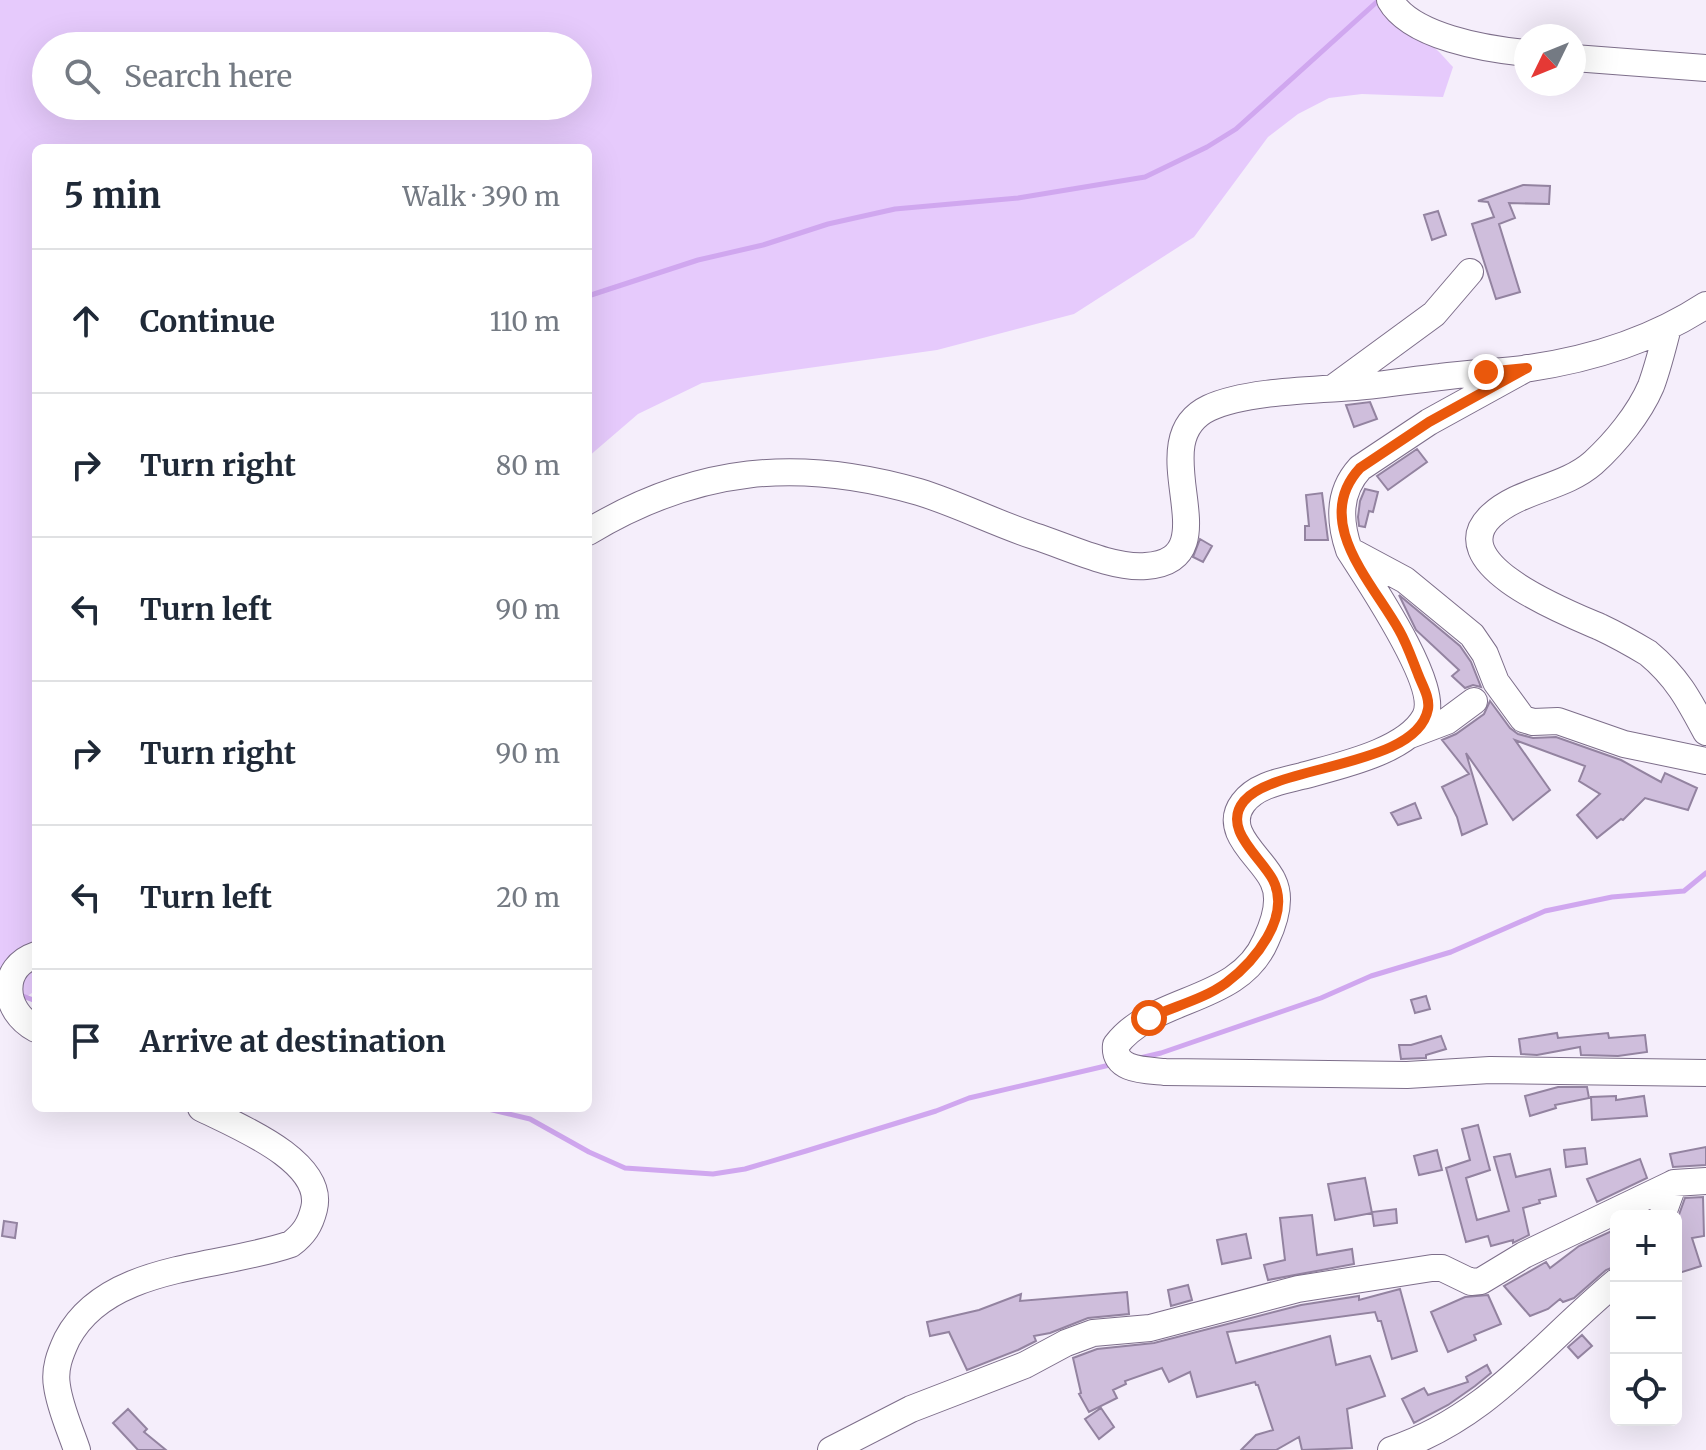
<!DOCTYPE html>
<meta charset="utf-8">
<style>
:root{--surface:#fff;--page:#f6f6f7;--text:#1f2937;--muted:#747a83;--line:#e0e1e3}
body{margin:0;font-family:Merriweather,serif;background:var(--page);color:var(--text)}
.controls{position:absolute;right:24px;bottom:24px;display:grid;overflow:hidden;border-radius:12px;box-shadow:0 8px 32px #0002}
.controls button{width:72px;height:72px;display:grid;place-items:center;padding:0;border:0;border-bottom:2px solid var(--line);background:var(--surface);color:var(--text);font:40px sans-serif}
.compass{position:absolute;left:1514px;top:24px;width:72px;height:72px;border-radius:50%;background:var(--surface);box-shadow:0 8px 32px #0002;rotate:227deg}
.stop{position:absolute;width:24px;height:24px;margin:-18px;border:6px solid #ea580c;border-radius:50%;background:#fff}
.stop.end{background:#ea580c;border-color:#fff;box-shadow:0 2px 8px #0008}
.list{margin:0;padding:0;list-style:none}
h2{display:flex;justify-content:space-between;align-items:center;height:104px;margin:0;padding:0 32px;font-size:34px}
h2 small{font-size:26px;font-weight:400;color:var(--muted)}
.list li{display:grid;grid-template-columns:52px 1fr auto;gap:24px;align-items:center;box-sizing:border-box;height:144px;padding:0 32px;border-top:2px solid var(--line)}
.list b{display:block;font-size:30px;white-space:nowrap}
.list em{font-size:26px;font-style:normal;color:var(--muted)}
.icon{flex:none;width:44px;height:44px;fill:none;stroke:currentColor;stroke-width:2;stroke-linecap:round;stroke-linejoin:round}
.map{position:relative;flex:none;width:1706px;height:1450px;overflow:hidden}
.search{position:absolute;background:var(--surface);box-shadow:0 8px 32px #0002;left:32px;top:32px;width:560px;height:88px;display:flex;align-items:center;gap:20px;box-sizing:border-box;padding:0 28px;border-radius:44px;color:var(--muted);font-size:30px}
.panel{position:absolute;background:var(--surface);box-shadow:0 8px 32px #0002;left:32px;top:144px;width:560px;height:968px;border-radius:12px}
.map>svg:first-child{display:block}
.green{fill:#e6cafc;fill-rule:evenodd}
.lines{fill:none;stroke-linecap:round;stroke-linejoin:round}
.stream{stroke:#d0a7ef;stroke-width:5}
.building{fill:#cfbedc;stroke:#9383a0;stroke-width:2}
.minor-casing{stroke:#7d6e8a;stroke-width:28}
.minor{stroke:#fff;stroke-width:26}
.route{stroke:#ea580c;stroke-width:10}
</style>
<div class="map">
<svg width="1706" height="1450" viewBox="0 0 1706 1450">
<rect width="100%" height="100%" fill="#f5eefb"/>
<path class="green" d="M0 0H1381C1383 26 1413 33 1430 45 1439 50 1446 60 1453 67L1443 97 1362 94 1329 98 1298 114 1268 137 1194 237 1074 314 937 350 702 383 638 414 588 457V148H36V990L8 1010 0 1008ZM46 46H578V106H46Z"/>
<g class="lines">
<path class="stream" d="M588 296 698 260 763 245 828 224 895 209 1018 198 1145 177 1207 147 1236 129 1379 0
M20 995 36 1001
M1140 1058 1161 1053 1321 998 1371 976 1451 952 1545 911 1612 897 1684 891 1706 873
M484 1108 530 1119 589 1152 625 1168 713 1174 745 1169 806 1151 936 1111 969 1098 1114 1064"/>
</g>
<path class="building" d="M1523 185 1550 186 1549 204 1509 203 1515 218 1499 224 1520 292 1496 299 1472 224 1494 217 1488 202 1478 201Z
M1438 211 1446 235 1432 240 1424 215Z
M1370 402 1377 419 1354 427 1346 405Z
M1417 449 1427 462 1388 490 1377 476Z
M1365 489 1378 492 1373 512 1369 511 1365 527 1359 526 1358 517 1360 501Z
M1322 493 1328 540H1305V526H1309L1306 495Z
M1200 539 1212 546 1203 562 1193 557Z
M1399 595 1460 646 1471 662 1481 687 1473 685 1465 688 1452 676 1459 670 1416 630Z
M1490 701 1510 728 1518 734 1533 738 1556 737 1621 760 1661 782 1665 773 1697 788 1688 810 1645 798 1623 820 1621 819 1597 838 1577 815 1600 794 1579 781 1585 766 1515 740 1550 790 1513 820 1466 753 1487 824 1462 835 1457 817 1442 787 1469 774 1442 740 1456 734 1484 714Z
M1415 803 1421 818 1398 825 1391 813Z
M1426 996 1430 1009 1415 1013 1411 1000Z
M1557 1033 1558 1038 1608 1033 1609 1038 1645 1035 1647 1052 1618 1056 1581 1055 1580 1047 1537 1055 1521 1054 1519 1039Z
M1441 1036 1446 1049 1426 1055V1058L1401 1059 1399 1045H1411Z
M1558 1087H1587L1589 1098 1555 1105 1556 1108 1530 1116 1525 1096Z
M1616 1096V1100L1644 1096 1647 1116 1592 1120 1591 1097Z
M1478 1125 1490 1170 1466 1178 1477 1220 1509 1211 1494 1157 1510 1154 1516 1177 1550 1169 1556 1196 1539 1200 1540 1203 1523 1208 1529 1235 1513 1243V1240L1491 1246 1488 1236 1466 1242 1446 1168 1470 1160 1462 1129Z
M1706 1147V1165L1673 1167 1670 1154Z
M1585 1148 1587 1164 1566 1167 1564 1150Z
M1437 1150 1442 1170 1419 1175 1414 1156Z
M1640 1159 1647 1178 1597 1202 1587 1179Z
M1365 1178 1372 1213 1335 1220 1328 1184Z
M1703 1197 1704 1236 1692 1238 1701 1266 1676 1274V1223L1685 1198Z
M1396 1209 1397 1223 1374 1226 1372 1212Z
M1312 1215 1317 1255 1352 1249 1354 1264 1268 1280 1264 1265 1285 1260 1280 1218Z
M4 1221 17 1223 15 1238 2 1236Z
M1616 1229V1266L1606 1270 1574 1298 1563 1302 1560 1299 1548 1309 1530 1316 1504 1286 1546 1262 1550 1268 1579 1246Z
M1246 1234 1251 1258 1222 1264 1217 1240Z
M1188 1285 1192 1300 1171 1306 1168 1290Z
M1400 1289 1417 1351 1392 1359 1381 1321H1378L1375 1312 1227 1332 1236 1363 1330 1336 1336 1365 1370 1356 1385 1396 1347 1409 1352 1448 1302 1450 1299 1437 1276 1450H1241L1256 1435 1273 1430 1258 1385H1256L1255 1382 1197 1397 1190 1372 1169 1382 1162 1368 1125 1381 1126 1384 1113 1390 1117 1398 1089 1412 1079 1394 1081 1393 1073 1358 1097 1349 1154 1343 1301 1305 1359 1296V1300Z
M1127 1292 1129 1314 1088 1318 1050 1333 1034 1336 1036 1341 1018 1350 967 1370 949 1332 930 1336 927 1322 979 1310 1021 1294 1020 1301Z
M1488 1295 1501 1324 1474 1335 1476 1340 1448 1352 1431 1312 1465 1297Z
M1582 1335 1592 1346 1578 1358 1568 1347Z
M1487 1365 1491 1373 1475 1386 1448 1405 1414 1423 1402 1399 1424 1388 1428 1395 1468 1382 1466 1377Z
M1101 1408 1114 1427 1099 1439 1085 1419Z
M128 1409 147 1429 144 1432 166 1450H138L113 1423Z"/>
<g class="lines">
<defs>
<path id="minor" d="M1390 0C1411 37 1486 49 1526 53
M1574 58 1706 68
M1668 327C1663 347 1658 367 1651 386 1639 414 1615 443 1593 463 1563 489 1520 489 1491 516 1440 564 1570 614 1600 627 1617 635 1633 644 1648 653 1677 677 1689 700 1706 732
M1527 368 1429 422 1360 468C1338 492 1339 521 1349 550 1368 580 1441 686 1425 717 1406 752 1338 766 1302 776 1282 781 1256 785 1243 803 1221 832 1263 858 1273 881 1282 899 1274 923 1266 940 1239 1004 1154 995 1116 1045 1113 1071 1146 1070 1165 1072L1407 1075 1490 1070 1706 1073
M1333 388 1434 314 1470 272
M588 532C696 467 798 457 919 492 958 504 995 523 1034 536 1066 546 1113 569 1146 566 1235 559 1137 442 1209 408 1245 391 1314 390 1356 387 1384 385 1412 380 1440 377 1470 373 1500 372 1530 368 1591 359 1654 339 1706 305
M1349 550 1405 580 1472 635 1485 654 1496 682 1523 719 1533 722 1558 721 1624 744 1706 761
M1410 735 1447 721 1474 701
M36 955C0 967 1 1010 36 1029
M1662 1216 1674 1183 1706 1181
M77 1450C70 1429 60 1408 57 1386 54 1369 60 1354 67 1339 107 1263 220 1269 291 1244 304 1234 310 1225 314 1209 326 1161 235 1125 201 1108
M831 1450 911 1409 1025 1365 1066 1343 1093 1333 1150 1328 1298 1289 1432 1268H1442L1471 1282 1481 1281 1524 1255 1674 1183
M1391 1450C1488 1418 1541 1344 1616 1282"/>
</defs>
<use href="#minor" class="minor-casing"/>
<use href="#minor" class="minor"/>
</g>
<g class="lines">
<path class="route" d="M1149 1018C1175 1006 1204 999 1226 983 1254 962 1292 917 1273 880 1261 857 1221 829 1244 801 1275 764 1417 768 1428 709 1430 697 1422 685 1418 674 1412 659 1407 644 1399 630 1372 582 1311 521 1360 468L1429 422 1527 368 1486 372"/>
</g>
</svg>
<div class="controls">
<button>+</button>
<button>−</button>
<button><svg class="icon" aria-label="locate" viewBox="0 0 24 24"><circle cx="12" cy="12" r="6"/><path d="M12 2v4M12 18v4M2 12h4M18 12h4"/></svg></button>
</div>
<svg class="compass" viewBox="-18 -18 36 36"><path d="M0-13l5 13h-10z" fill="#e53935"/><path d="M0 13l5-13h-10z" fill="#747a83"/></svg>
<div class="stop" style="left:1149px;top:1018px"></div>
<div class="stop end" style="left:1486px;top:372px"></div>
<div class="search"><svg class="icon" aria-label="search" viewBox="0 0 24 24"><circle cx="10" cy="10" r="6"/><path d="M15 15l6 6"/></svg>Search here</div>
<section class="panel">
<h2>5 min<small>Walk · 390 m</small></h2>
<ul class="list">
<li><svg class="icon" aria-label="ahead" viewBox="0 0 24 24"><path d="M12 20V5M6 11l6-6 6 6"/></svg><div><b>Continue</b></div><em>110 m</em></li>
<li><svg class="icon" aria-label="right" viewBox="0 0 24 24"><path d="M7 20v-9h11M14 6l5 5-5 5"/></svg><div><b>Turn right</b></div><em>80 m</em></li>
<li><svg class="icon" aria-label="left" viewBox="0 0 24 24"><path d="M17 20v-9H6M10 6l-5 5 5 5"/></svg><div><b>Turn left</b></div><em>90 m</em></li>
<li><svg class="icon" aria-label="right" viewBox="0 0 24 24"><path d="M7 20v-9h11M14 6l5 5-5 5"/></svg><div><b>Turn right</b></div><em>90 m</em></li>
<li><svg class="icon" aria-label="left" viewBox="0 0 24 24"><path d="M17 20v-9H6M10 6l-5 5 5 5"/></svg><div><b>Turn left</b></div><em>20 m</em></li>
<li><svg class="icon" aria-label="arrive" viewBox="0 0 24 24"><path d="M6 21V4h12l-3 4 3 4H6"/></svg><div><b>Arrive at destination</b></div></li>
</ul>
</section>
</div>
